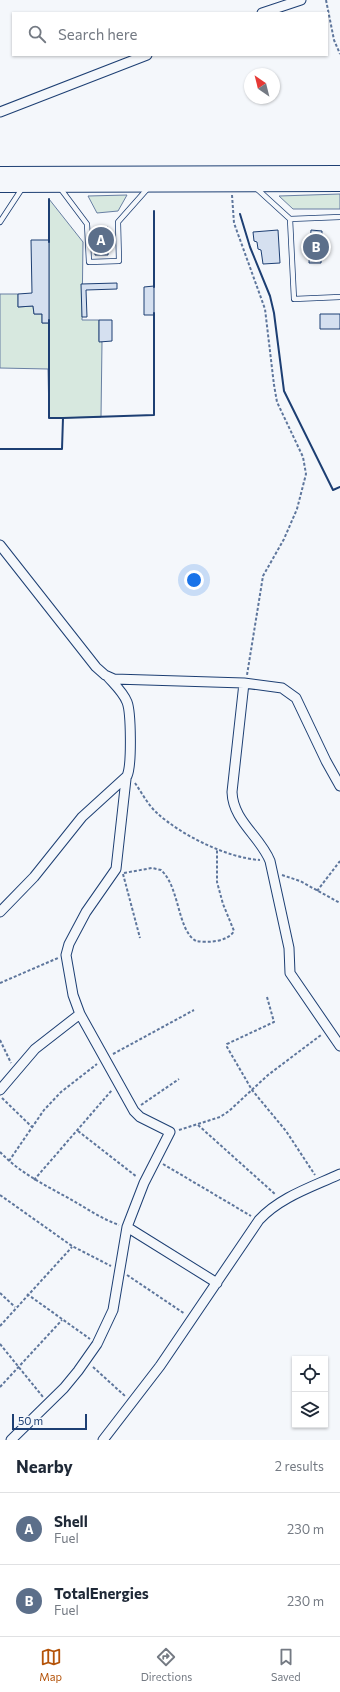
<!DOCTYPE html>
<style>
:root{--surface:#fff;--page:#f6f6f7;--text:#1f2937;--muted:#747a83;--line:#e0e1e3;--accent:#b45309}
body{margin:0;font-family:Commissioner,sans-serif;background:var(--page);color:var(--text)}
.controls{position:absolute;right:12px;bottom:12px;display:grid;overflow:hidden;border-radius:0px;box-shadow:0 1px 3px #0004}
.controls button{width:36px;height:36px;display:grid;place-items:center;padding:0;border:0;border-bottom:1px solid var(--line);background:var(--surface);color:var(--text);font:20px sans-serif}
.compass{position:absolute;left:244px;top:68px;width:36px;height:36px;border-radius:50%;background:var(--surface);box-shadow:0 1px 3px #0004;rotate:325deg}
.scale{position:absolute;left:12px;bottom:10px;width:75px;box-sizing:border-box;padding-left:4px;border:2px solid #1d3f73;border-top:0;font-size:11px;line-height:14px;white-space:nowrap;color:#1d3f73;-webkit-text-stroke:3px #f4f7fb;paint-order:stroke}
.you{position:absolute;left:194px;top:580px;width:14px;height:14px;margin:-10px;border:3px solid #fff;border-radius:50%;background:#1a73e8;box-shadow:0 0 0 6px #1a73e833}
.badge{display:grid;place-items:center;width:26px;height:26px;border-radius:50%;background:var(--accent);color:#fff;font-size:13px;font-weight:700}
.pin{position:absolute;translate:-50% -50%;border:2px solid #fff;box-shadow:0 1px 4px #0006}
.list{margin:0;padding:0;list-style:none}
h2{display:flex;justify-content:space-between;align-items:center;height:52px;margin:0;padding:0 16px;font-size:17px}
h2 small{font-size:13px;font-weight:400;color:var(--muted)}
.list li{display:grid;grid-template-columns:26px 1fr auto;gap:12px;align-items:center;box-sizing:border-box;height:72px;padding:0 16px;border-top:1px solid var(--line)}
.list b{display:block;font-size:15px;white-space:nowrap}
.list p{margin:0;font-size:13px;white-space:nowrap;color:var(--muted)}
.list em{font-size:13px;font-style:normal;color:var(--muted)}
.icon{flex:none;width:22px;height:22px;fill:none;stroke:currentColor;stroke-width:2;stroke-linecap:round;stroke-linejoin:round}
.map{position:relative;flex:none;width:340px;height:1440px;overflow:hidden}
.search{position:absolute;background:var(--surface);box-shadow:0 1px 3px #0004;left:12px;right:12px;top:12px;height:44px;display:flex;align-items:center;gap:10px;box-sizing:border-box;padding:0 14px;border-radius:0px;color:var(--muted);font-size:15px}
.sheet{height:196px;background:var(--surface)}
nav{display:flex;justify-content:space-around;align-items:center;box-sizing:border-box;height:56px;border-top:1px solid var(--line);background:var(--surface);font-size:11px;color:var(--muted)}
nav a{display:grid;justify-items:center;gap:2px}
nav .on{color:var(--accent)}
.map>svg:first-child{display:block}
.green{fill:#d7e8df;stroke:#687fa3}
.building{fill:#d5e0f0;stroke:#1d3f73}
.lines{fill:none;stroke-linecap:round;stroke-linejoin:round}
.service-casing{stroke:#1d3f73;stroke-width:6}
.minor-casing{stroke:#1d3f73;stroke-width:11}
.primary-casing{stroke:#1d3f73;stroke-width:16}
.path{stroke:#5e769c;stroke-width:2;stroke-dasharray:3 2;stroke-linecap:butt}
.service{stroke:#f4f7fb;stroke-width:4.5}
.minor{stroke:#f4f7fb;stroke-width:9}
.primary{stroke:#f4f7fb;stroke-width:14}
.wall{stroke:#1d3f73;stroke-width:2}
</style>
<div class="map">
<svg width="340" height="1440" viewBox="0 0 340 1440">
<rect width="100%" height="100%" fill="#f4f7fb"/>
<path class="green" d="M340 194V209H293L279 196Z
M127 195 118 211 97 213 88 196Z
M49 199 83 242 82 320H99V341L102 342 101 417 49 418 48 369 0 368V294H18V307L33 306 34 314H42V323H49Z"/>
<path class="building" d="M95 227H108V255H95Z
M278 230 280 263 263 264 261 250 258 249 257 242 254 241 253 232Z
M311 230 322 231 321 263H309Z
M31 240H49V323H42V314H34L33 306 18 307V294L32 293Z
M117 283V289L86 290 87 317H82L81 284Z
M154 286V315H144V287Z
M320 314H340V329H320Z
M99 320H112V341L99 342Z"/>
<g class="lines">
<defs>
<path id="service" d="M60 188 87 224 89 262 119 261 118 222 149 187
M256 188 290 219 294 299 340 297
M290 219 340 217
M0 222 23 187"/>
<path id="minor" d="M262 13 301 0
M0 112 147 55
M0 545 96 667 105 675 114 679 244 683 282 688 296 698 326 761 340 786
M244 683 232 792C233 821 260 836 270 861L289 948 290 973 340 1046
M0 912 34 877 82 817 127 776C132 765 131 712 127 702 123 692 114 684 108 677
M0 1090 35 1049 80 1014
M127 1227 217 1283
M11 1440 64 1388 78 1371 97 1344 113 1310 127 1227 144 1183 170 1132 140 1117 134 1111 80 1014 73 995 66 955 69 944 86 912 116 869 126 779
M103 1440 160 1366 259 1220C280 1197 312 1187 340 1174"/>
<path id="primary" d="M0 174 340 173
M0 185 340 184"/>
</defs>
<use href="#service" class="service-casing"/>
<use href="#minor" class="minor-casing"/>
<use href="#primary" class="primary-casing"/>
<path class="path" d="M326 0 334 40 340 54
M232 195 234 223 265 309 274 385 277 402 303 457 306 474 297 509 284 539 263 576 247 675
M135 783C142 793 148 805 157 813 181 835 227 858 260 860
M124 873 152 868 161 870C180 887 177 930 196 941 207 943 228 942 234 931L223 904 217 882V850
M123 874 140 938
M282 875 300 881 340 903
M317 891 340 861
M0 983 58 958
M267 997 274 1022 227 1044V1047L252 1090 286 1131 315 1175
M0 1040 11 1063
M113 1054 194 1010
M2 1098 32 1127
M141 1105 179 1079
M198 1125 276 1195
M179 1130 220 1117 229 1111 268 1075 321 1035
M78 1131 137 1177
M0 1152C20 1173 45 1185 70 1199 86 1208 102 1219 119 1225
M9 1161 44 1110 61 1092 97 1064
M163 1164 251 1216
M34 1180 112 1090
M0 1195 72 1246 111 1266
M127 1275 185 1314
M0 1293 15 1307
M27 1294 90 1339
M0 1326 72 1247
M0 1344 43 1397
M93 1367 125 1396
M0 1387 62 1320"/>
<use href="#service" class="service"/>
<use href="#minor" class="minor"/>
<use href="#primary" class="primary"/>
<path class="wall" d="M240 214 250 247 270 296 274 313 284 391 333 490 340 487
M49 242V199
M154 287V211
M63 418 154 415V313
M0 449H62L63 418H49V320"/>
</g>
</svg>
<div class="controls">
<button><svg class="icon" aria-label="locate" viewBox="0 0 24 24"><circle cx="12" cy="12" r="6"/><path d="M12 2v4M12 18v4M2 12h4M18 12h4"/></svg></button>
<button><svg class="icon" aria-label="layers" viewBox="0 0 24 24"><path d="M12 4l9 5-9 5-9-5zM3 14l9 5 9-5"/></svg></button>
</div>
<svg class="compass" viewBox="-18 -18 36 36"><path d="M0-13l5 13h-10z" fill="#e53935"/><path d="M0 13l5-13h-10z" fill="#747a83"/></svg>
<div class="scale">50 m</div>
<div class="you"></div>
<div class="pin badge" style="left:101px;top:240px;background:#5c6f8a">A</div>
<div class="pin badge" style="left:316px;top:247px;background:#5c6f8a">B</div>
<div class="search"><svg class="icon" aria-label="search" viewBox="0 0 24 24"><circle cx="10" cy="10" r="6"/><path d="M15 15l6 6"/></svg>Search here</div>
</div>
<section class="sheet">
<h2>Nearby<small>2 results</small></h2>
<ul class="list">
<li><span class="badge" style="background:#5c6f8a">A</span><div><b>Shell</b><p>Fuel</p></div><em>230 m</em></li>
<li><span class="badge" style="background:#5c6f8a">B</span><div><b>TotalEnergies</b><p>Fuel</p></div><em>230 m</em></li>
</ul>
</section>
<nav>
<a class="on"><svg class="icon" aria-label="map" viewBox="0 0 24 24"><path d="M3 6l6-2 6 2 6-2v14l-6 2-6-2-6 2zM9 4v14M15 6v14"/></svg>Map</a>
<a><svg class="icon" aria-label="directions" viewBox="0 0 24 24"><path d="M12 3l9 9-9 9-9-9zM9 14v-3h6M13 9l2 2-2 2"/></svg>Directions</a>
<a><svg class="icon" aria-label="saved" viewBox="0 0 24 24"><path d="M7 4h10v16l-5-4-5 4z"/></svg>Saved</a>
</nav>
